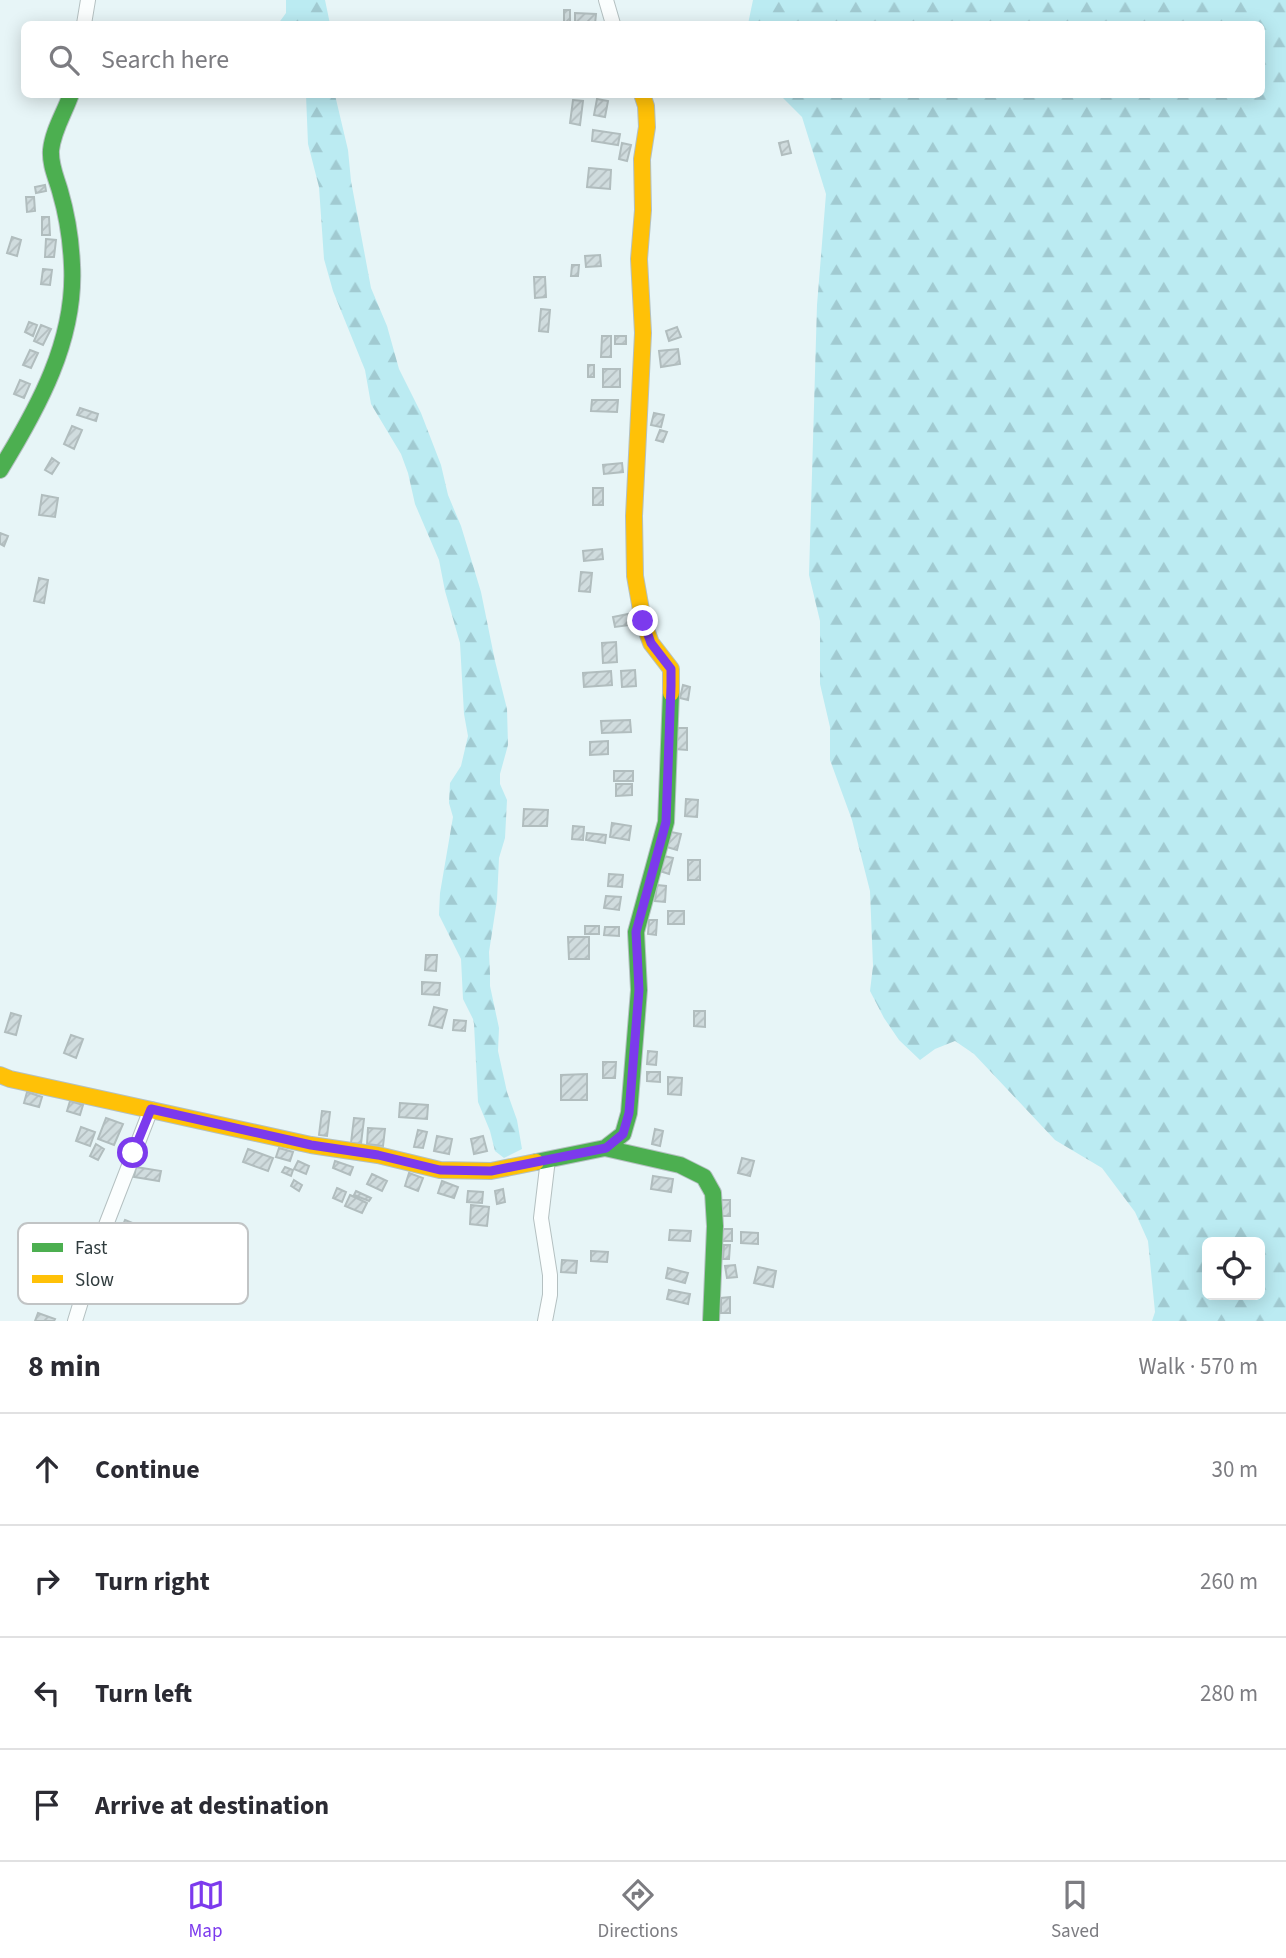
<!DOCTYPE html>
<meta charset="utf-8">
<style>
:root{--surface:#fff;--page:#f7f7f7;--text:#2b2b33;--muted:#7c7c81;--line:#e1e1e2;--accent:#7c3aed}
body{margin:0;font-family:"Source Sans 3",sans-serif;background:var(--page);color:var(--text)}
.controls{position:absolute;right:21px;bottom:21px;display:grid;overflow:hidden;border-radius:10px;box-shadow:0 4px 18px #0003}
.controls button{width:63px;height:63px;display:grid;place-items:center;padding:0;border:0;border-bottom:2px solid var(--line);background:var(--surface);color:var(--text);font:35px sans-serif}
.stop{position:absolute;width:21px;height:21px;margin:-16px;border:5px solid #7c3aed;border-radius:50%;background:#fff}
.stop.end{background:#7c3aed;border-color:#fff;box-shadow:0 2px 7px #0008}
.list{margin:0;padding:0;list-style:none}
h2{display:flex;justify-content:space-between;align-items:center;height:91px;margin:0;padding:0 28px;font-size:30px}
h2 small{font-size:23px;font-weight:400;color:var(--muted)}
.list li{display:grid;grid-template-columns:46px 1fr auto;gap:21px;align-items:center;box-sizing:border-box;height:112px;padding:0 28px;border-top:2px solid var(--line)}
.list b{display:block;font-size:26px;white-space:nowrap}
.list em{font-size:23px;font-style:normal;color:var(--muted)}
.icon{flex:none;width:38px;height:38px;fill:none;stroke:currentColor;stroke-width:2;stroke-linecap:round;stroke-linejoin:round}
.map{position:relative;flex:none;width:1286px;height:1321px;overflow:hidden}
.search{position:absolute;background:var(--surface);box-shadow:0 4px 18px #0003;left:21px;right:21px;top:21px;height:77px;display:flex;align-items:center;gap:18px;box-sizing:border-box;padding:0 24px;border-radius:10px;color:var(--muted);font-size:26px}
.sheet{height:539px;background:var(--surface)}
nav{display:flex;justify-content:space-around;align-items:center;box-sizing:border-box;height:98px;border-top:2px solid var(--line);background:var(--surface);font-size:19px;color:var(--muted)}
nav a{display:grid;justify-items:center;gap:4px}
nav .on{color:var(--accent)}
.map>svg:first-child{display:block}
.forest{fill:url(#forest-firs);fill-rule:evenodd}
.building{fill:url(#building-hatch);stroke:#b1bdbe;stroke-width:2}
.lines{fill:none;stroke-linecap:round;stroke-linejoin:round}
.street-casing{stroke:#b4c0c1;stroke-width:16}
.fast-casing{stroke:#b4c0c1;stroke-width:18}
.slow-casing{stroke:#b4c0c1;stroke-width:18}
.street{stroke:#fbfefe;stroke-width:14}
.fast{stroke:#4caf50;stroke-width:16}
.slow{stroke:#ffc107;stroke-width:16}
.route{stroke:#7c3aed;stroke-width:9}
.key{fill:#fff;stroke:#c1c4c5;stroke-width:2}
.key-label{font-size:19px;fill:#303c3e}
</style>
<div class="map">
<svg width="1286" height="1321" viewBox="0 0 1286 1321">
<defs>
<pattern id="forest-firs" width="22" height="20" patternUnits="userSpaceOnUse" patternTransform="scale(1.75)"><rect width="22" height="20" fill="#bbebf2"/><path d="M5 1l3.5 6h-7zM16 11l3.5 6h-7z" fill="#a1cad1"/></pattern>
<pattern id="building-hatch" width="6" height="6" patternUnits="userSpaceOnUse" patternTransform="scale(1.75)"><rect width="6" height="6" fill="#d0dcde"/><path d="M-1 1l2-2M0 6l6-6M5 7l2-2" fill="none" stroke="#b3bec0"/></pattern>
</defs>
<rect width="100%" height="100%" fill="#e7f5f7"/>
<path class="forest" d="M286 0H325L330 24H278L286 13Z
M753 0H1286V1321H1152L1155 1312 1148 1241 1135 1212 1102 1168 1055 1140 974 1054 955 1041 935 1049 920 1060 899 1040 884 1018 870 991 873 966 870 891 852 820 830 760V727L820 684V621L809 575 817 305 826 194 802 117 780 95 1262 94V24H748ZM1260 1242V1295H1207V1242Z
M306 95H335L348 150 351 181 371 288 387 326 399 369 421 413 441 465 448 495 461 526 481 592 495 661 507 709 508 745 500 774V784L507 800 505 838 499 858 497 900 489 952 490 974V986L499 1028 498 1051 507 1092 517 1120 522 1149 504 1158 495 1151 490 1131 478 1102 474 1024 473 1019 463 999 461 959 439 915 440 893 453 817 449 803 450 783 461 766 468 736 464 714 460 643 445 591 439 560 415 504 408 473 401 454 371 404 365 370 333 291 324 259 319 187 308 144Z"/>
<path class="building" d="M564 10H570V23L564 22Z
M575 13 596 14 595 24H575Z
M597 99 608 101 605 117 594 115Z
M573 100 583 101 580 125 570 123Z
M593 130 620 134 618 145 592 141Z
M788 141 791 153 782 155 779 143Z
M622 143 631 145 627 161 619 159Z
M589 168 611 170 610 189 587 187Z
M45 185 46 191 36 193 35 187Z
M26 197H34L35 211 27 212Z
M42 217H49L50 235H42Z
M12 237 21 240 17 256 7 253Z
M46 239 56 240 54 257H45Z
M600 255 601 266 586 267 585 256Z
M572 265H579L578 276H571Z
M43 269 52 270 50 285 41 284Z
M534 277H545L546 297 535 298Z
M541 309 550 310 548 332 539 331Z
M29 322 37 325 33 336 25 332Z
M41 325 51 329 43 345 34 341Z
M677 327 681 337 669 341 666 331Z
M602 336H611V357H601Z
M615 336H626V344H615Z
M678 349 680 364 661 367 659 351Z
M30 350 38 353 31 368 23 365Z
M588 365H594V377H588Z
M603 369H620V387H603Z
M20 380 30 384 24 398 14 394Z
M592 400H618L617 412 591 411Z
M80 408 98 414 96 421 77 415Z
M654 413 664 415 661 427 651 425Z
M72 426 82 430 74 449 64 444Z
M660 430 667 432 663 442 656 440Z
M52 458 59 463 52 474 45 470Z
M622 463 623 472 604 474 603 465Z
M593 488H603V505H593Z
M42 495 58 498 55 517 39 515Z
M0 533 8 536 4 546 0 544Z
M602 549 603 559 584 561 583 551Z
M581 572 592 573 590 592 579 591Z
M39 578 48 580 44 603 34 601Z
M628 614 630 625 615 627 613 617Z
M616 642 617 662 603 663 602 643Z
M635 670 636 686 622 687 621 671Z
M611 671 612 685 584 687 583 673Z
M683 685 690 687 688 700 680 698Z
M630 720 631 732 602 733 601 721Z
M676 728H687V750L675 749Z
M608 741V754L590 755V742Z
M614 771H633V781H614Z
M616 784H632V795L616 796Z
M686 799 698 800 697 817 685 816Z
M524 809 548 810 547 826H523Z
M612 823 631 826 629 840 610 837Z
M573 826 584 827 583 840 572 839Z
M671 832 681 834 677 850 667 847Z
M587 833 606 835 605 843 586 840Z
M664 856 673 858 669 874 660 871Z
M688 860H700V880H688Z
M609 874 623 875 622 887 608 886Z
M657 885 666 886 665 902 655 901Z
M606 896 621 897 619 910 604 908Z
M668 911H684V924H668Z
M649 920H657L656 935 648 934Z
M585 926H599V934H585Z
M605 927H619V936L604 935Z
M568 937H589V959H569Z
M426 955H437L436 971 425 970Z
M422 982 440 983 439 995 422 994Z
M434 1007 447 1010 442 1028 429 1025Z
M694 1011H705V1027L694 1026Z
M11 1013 21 1016 16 1035 5 1032Z
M454 1020 466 1021 465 1031 453 1030Z
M71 1035 83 1039 76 1058 64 1053Z
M648 1051 657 1052 656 1065 647 1064Z
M603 1062H616L615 1078H603Z
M647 1072H660V1082L647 1081Z
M587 1074V1100H561V1075Z
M668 1077 682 1078 681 1095 668 1094Z
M27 1092 42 1097 39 1107 24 1103Z
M70 1101 83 1105 80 1115 67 1111Z
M400 1103 428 1105 427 1119 399 1117Z
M322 1111 330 1112 327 1136 319 1135Z
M106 1118 123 1124 114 1145 98 1139Z
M354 1118 364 1119 361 1144 351 1143Z
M81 1127 95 1132 90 1146 76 1141Z
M368 1128 385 1129 383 1146 367 1144Z
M655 1129 663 1131 660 1146 652 1144Z
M418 1130 427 1132 423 1148 414 1147Z
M437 1136 452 1139 449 1154 434 1151Z
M483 1136 487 1151 474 1154 471 1139Z
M96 1144 104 1149 98 1160 90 1156Z
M279 1148 293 1152 290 1161 276 1157Z
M248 1149 273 1158 268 1171 243 1162Z
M742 1158 754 1161 750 1176 738 1173Z
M298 1161 309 1166 306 1174 294 1169Z
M335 1161 353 1167 350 1175 333 1168Z
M136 1167 161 1171 159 1181 134 1177Z
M285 1167 293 1170 291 1176 282 1172Z
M409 1173 423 1178 418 1191 405 1186Z
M372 1174 387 1181 382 1191 367 1184Z
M653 1176 673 1179 671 1192 651 1189Z
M294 1180 302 1185 299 1191 291 1186Z
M442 1181 458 1187 454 1198 438 1193Z
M337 1188 346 1192 342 1202 333 1198Z
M503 1189 505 1202 497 1204 495 1191Z
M356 1191 371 1198 369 1201 354 1195Z
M468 1191 483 1192 482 1203 467 1202Z
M350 1195 367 1203 362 1213 345 1206Z
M719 1200H730V1216H720Z
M471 1205 489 1207 487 1226 470 1224Z
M125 1220 140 1226 134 1243 118 1237Z
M722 1229H732V1241H722Z
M670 1230 691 1231 690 1241 669 1240Z
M741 1232 758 1233V1244L741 1243Z
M724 1245H730L729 1259H723Z
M591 1251 608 1252 607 1262 591 1261Z
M562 1260 577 1261 576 1273 561 1272Z
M735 1265 737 1277 727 1278 725 1266Z
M758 1267 776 1271 773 1287 754 1283Z
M668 1268 688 1273 685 1283 666 1278Z
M669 1290 690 1294 688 1304 667 1299Z
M730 1297V1313H721V1298Z
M38 1313 55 1319 54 1321H35Z"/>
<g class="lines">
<defs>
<path id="street" d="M606 0 613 24
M84 24 88 0
M75 1321 99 1243 151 1109
M545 1321 550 1295V1275L541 1218 548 1159"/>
<path id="fast" d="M0 470C38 408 76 340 72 265 71 241 67 215 60 191 56 177 50 165 51 150 53 130 65 112 71 94
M605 1148 623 1134 629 1113 639 990 636 932 666 822 671 693
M536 1162 605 1148 680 1165 704 1177 713 1193 715 1226 711 1321"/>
<path id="slow" d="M642 94 646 106 647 127 642 159 643 210 639 259 643 333 634 516 635 576 643 621 651 643 671 669V693
M0 1075 10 1079 311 1145 378 1155 440 1170 491 1171 536 1162"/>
</defs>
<use href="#street" class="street-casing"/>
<use href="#fast" class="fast-casing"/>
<use href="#slow" class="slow-casing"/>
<use href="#street" class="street"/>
<use href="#fast" class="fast"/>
<use href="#slow" class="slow"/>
</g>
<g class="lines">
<path class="route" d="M133 1153 151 1109 311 1145 378 1155 440 1170 491 1171 606 1148 623 1134 629 1113 639 990 636 932 666 822 671 686V669L651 643 643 621"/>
</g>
<rect x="18" y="1223" width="230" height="81" rx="10" class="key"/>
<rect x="32" y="1243" width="31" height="9" fill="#4caf50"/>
<rect x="32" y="1275" width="31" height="8" fill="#ffc107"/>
<g class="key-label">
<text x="75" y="1254">Fast</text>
<text x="75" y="1286">Slow</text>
</g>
</svg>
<div class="controls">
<button><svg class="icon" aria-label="locate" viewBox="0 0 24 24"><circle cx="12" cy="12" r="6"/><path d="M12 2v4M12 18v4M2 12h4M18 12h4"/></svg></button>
</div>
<div class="stop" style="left:133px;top:1153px"></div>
<div class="stop end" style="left:643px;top:621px"></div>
<div class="search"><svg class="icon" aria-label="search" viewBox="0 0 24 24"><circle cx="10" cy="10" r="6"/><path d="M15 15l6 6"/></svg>Search here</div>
</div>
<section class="sheet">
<h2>8 min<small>Walk · 570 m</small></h2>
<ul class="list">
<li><svg class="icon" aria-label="ahead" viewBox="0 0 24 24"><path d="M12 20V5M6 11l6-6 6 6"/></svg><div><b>Continue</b></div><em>30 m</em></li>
<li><svg class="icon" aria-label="right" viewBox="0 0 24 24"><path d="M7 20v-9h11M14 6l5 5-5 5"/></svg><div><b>Turn right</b></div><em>260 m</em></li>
<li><svg class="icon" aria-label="left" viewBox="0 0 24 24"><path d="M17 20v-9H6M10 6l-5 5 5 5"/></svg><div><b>Turn left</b></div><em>280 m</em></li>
<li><svg class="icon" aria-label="arrive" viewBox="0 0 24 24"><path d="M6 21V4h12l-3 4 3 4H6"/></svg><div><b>Arrive at destination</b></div></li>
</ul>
</section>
<nav>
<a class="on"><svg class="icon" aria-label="map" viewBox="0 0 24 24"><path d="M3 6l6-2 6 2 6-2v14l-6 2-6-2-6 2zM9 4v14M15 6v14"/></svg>Map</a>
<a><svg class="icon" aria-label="directions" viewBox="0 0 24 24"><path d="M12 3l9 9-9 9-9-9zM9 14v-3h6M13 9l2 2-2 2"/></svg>Directions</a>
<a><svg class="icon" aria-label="saved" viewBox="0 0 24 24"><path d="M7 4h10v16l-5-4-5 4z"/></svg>Saved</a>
</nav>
